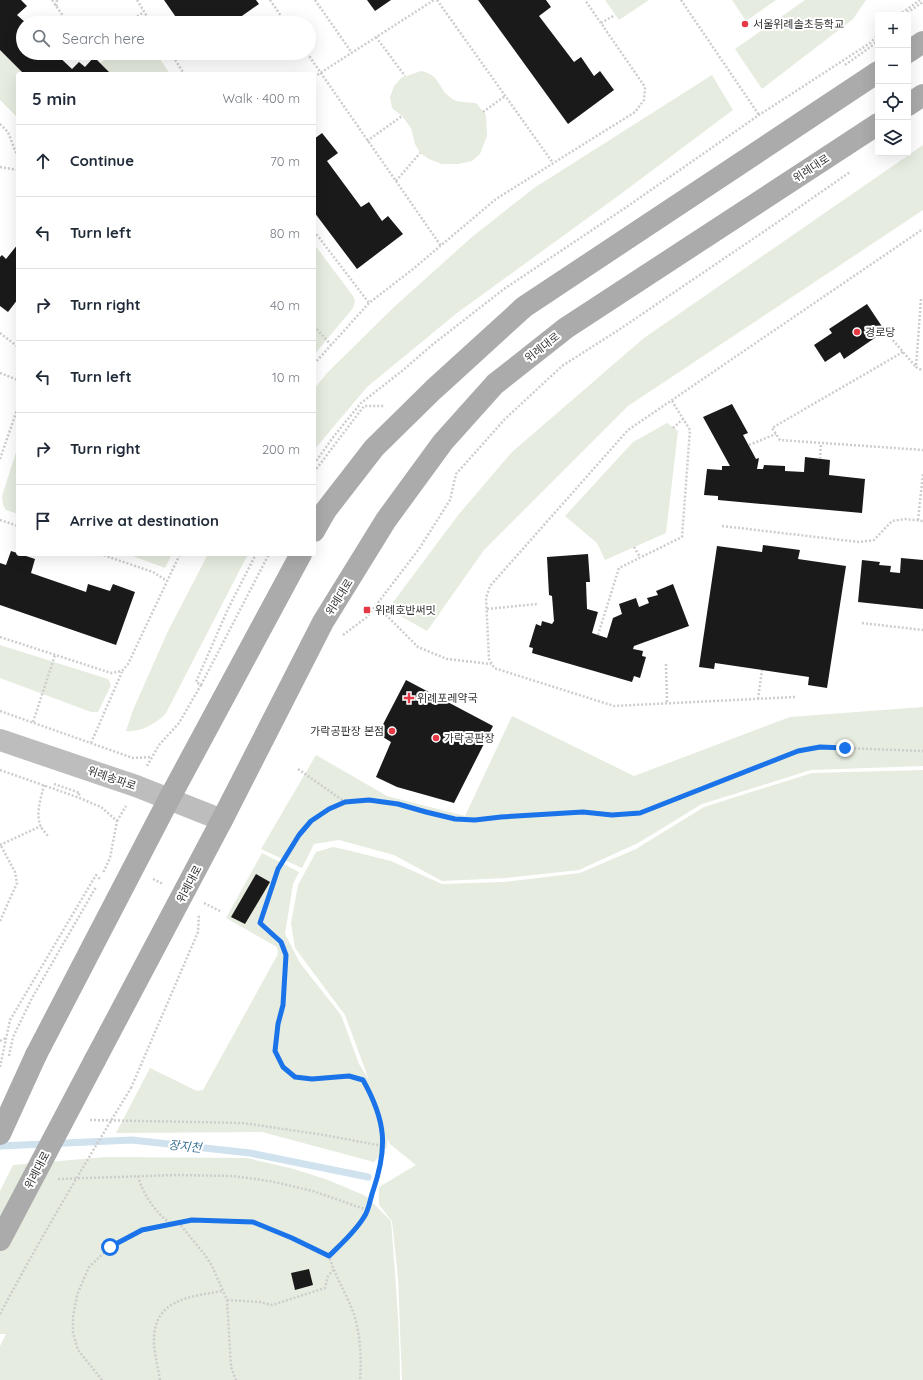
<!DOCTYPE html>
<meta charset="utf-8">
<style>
:root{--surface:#fff;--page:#f6f6f7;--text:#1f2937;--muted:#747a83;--line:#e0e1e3}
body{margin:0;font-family:Quicksand,"Noto Sans KR",sans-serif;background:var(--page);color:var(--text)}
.controls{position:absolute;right:12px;top:12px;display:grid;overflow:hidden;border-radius:4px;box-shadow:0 4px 16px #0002}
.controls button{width:36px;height:36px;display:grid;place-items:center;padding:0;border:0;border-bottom:1px solid var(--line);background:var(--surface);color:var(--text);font:20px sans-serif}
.stop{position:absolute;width:12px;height:12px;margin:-9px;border:3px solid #1a73e8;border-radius:50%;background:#fff}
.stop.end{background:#1a73e8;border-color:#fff;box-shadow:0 1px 4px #0008}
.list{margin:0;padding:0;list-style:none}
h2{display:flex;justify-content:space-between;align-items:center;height:52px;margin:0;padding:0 16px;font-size:17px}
h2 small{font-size:13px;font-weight:400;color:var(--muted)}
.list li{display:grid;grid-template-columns:26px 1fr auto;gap:12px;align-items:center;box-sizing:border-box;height:72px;padding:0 16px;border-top:1px solid var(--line)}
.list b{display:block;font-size:15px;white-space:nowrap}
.list em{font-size:13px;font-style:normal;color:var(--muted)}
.icon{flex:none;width:22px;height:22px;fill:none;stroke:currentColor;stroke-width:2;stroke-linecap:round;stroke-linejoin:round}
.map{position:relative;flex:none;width:923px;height:1380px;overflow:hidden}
.search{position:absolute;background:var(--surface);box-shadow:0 4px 16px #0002;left:16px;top:16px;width:300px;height:44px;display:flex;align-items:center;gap:10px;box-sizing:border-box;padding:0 14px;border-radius:22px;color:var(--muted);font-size:15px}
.panel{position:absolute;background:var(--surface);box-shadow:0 4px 16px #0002;left:16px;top:72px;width:300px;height:484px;border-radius:4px}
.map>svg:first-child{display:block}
.green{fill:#e6ecdf}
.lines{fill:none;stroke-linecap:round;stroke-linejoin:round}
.stream{stroke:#cfe2ee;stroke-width:7}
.building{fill:#1a1a1a}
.path{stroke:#cdcdcd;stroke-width:2.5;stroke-dasharray:2 2;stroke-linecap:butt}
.secondary{stroke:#bdbdbd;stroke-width:22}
.primary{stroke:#ababab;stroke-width:22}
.path-bridge{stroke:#cdcdcd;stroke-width:2.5;stroke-dasharray:2 2;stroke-linecap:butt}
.primary-bridge{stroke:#ababab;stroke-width:22}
.route{stroke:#1a73e8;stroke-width:5}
.poi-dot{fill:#e63946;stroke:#fff;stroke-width:1.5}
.labels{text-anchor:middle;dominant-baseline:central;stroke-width:4;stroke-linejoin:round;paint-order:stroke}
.poi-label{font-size:11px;fill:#333;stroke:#fff;text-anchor:start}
.street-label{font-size:11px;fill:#333;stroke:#fff}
.water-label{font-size:12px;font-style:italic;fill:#3f7597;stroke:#fff}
</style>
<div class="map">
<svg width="923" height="1380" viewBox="0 0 923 1380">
<rect width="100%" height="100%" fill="#fff"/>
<path class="green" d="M605 0H649L619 20Z
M732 0H776L746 21Z
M805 0H866L853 19 762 89 735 49Z
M0 50 24 74H18V118L0 100Z
M114 53H156L170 74H111L100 63Z
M421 71C441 75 437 88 451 98 456 103 468 102 476 103L486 115 487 136 480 154 472 161 458 164H442L429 159 420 153 415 144 411 128 402 116 392 108 390 97 394 86 401 78Z
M712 75 733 110 618 196 457 313 367 387 314 450V389L328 372 394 307 472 237 534 188Z
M923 145V210L628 406 484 550 427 631 388 609 459 514 512 452 644 338Z
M314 244 353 296 355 301 353 308 314 355Z
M667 423 678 431 666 533 605 560 597 543 565 516 633 442Z
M18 446V514L6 510 3 505 2 496Z
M127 554H172L165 568Z
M208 554H248L166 713C157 723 140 733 126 731L133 710 168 631Z
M0 645 108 679 111 685 98 712H91L0 678Z
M923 707V766L811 770 702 804 638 843 579 870 506 878 442 881 394 855 339 840 314 844 302 868 261 849 316 755 387 796 465 816 512 716 634 776 790 717Z
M923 770V1380H402L398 1278 392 1221 379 1205V1187L416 1165 390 1144 388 1139 387 1147 374 1162 262 1132 116 1133 150 1068 197 1091 203 1090 278 954 277 947 226 918 262 853 299 872 293 884 285 934 300 963 341 1015 359 1064 369 1080 345 1015 295 948 291 923 298 885 316 852 333 847 347 850 391 861 442 884 503 882 580 873 636 849 704 807 812 773Z
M106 1157 247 1158 294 1169 328 1180 366 1196 391 1221C395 1274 400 1327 400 1380H0V1346L6 1334H0V1191L13 1165Z"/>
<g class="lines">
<path class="stream" d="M0 1146 132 1140 250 1153 368 1177"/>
</g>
<path class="building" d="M0 0H21L27 6 17 15 26 23H23V53H55L72 69 79 62 85 67 94 57 111 74H24L0 50Z
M164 0H256L259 4 232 23H180Z
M367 0H391L375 11Z
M478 0H546L551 7 539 16 574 62 581 57 594 76 600 71 614 90 568 124Z
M322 133 338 153 327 161 361 207 369 202 382 221 388 216 403 234 357 269 314 212V139Z
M18 244V299L8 312 0 306V257L2 255 6 259Z
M867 304 885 331 844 359 840 352 825 362 814 345 832 333 829 329Z
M732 404 748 433 743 435 756 459 759 458 757 469H763L764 465 785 466V471L804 472 805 457 830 460 829 475 865 479 862 513 718 500V496L704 495 707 469 722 470V466H730L703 417Z
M763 545 800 550 798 559 846 566 827 688 808 685 809 677 715 663 714 669 699 667 717 546 762 552Z
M11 551 35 559 31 573 86 592 88 584 110 591 113 584 135 592 116 645 0 605V563L6 565Z
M588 554 590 582H586L587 609 598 612 592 633 607 638 613 618 622 614 619 604 636 598 639 607 649 603 647 598 658 595 656 591 673 584 689 626 634 646 633 649 643 651 642 656 646 657 640 678 634 676 632 682 532 653 533 648 529 647 536 624 541 626 542 621 552 624 554 621 552 596 549 595 547 557Z
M901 558 923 560V609L858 602 862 560 880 562 879 565 891 566 890 572 900 573Z
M406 680 493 726 454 803 397 787 376 777 391 742 378 734Z
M256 874 270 882 245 924 231 917Z
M309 1269 313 1285 295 1290 291 1273Z"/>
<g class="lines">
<path class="path" d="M52 0 68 23
M137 0 151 23
M270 0 286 23
M315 0 352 53
M437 0 553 163
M681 0 759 115
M56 6 57 0
M899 15 920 0
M904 15 923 2
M127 23 144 12
M601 23 615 15
M376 37 405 76
M171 53 184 74
M307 53 441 246
M845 65 873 45 878 40
M314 77 434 0
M483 112 505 96
M0 124 8 132 18 158
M367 141 402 116
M0 167 18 170
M396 181 420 153
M314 231 369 303
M314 238 317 235
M921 299 916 367 923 371
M314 326 331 345
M885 331 916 367
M0 333 18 347
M903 352 772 428 780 440 923 450
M314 364 369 303 413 269 496 199 635 112 644 100 645 87 585 0
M0 373 18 380
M673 428 683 419
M749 445 776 434
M0 459 18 407
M820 459 821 443
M314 464 334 436 361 403 402 371 432 345 504 289 625 208 759 115 870 43 878 35
M314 472 364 406H384
M0 520 18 526
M918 520 923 474
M722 526 859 542 874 540 892 521 905 519 923 521
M634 547 640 557
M100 554 153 572 167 581
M487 609 537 604
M383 612 418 647 447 659 491 664
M862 623 923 630
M343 635 367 617 419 549 450 500 456 474 505 419 562 366 617 331 775 224 850 172
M598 635 619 568 682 537 690 430 672 401
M0 637 111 673 122 671 128 664 180 554
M666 664 667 704
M201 685 269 554
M795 697 614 706 494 668 489 659 486 598 490 586 628 430 923 229
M758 699 762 670
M0 711 133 758 152 757
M33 722 55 655
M91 743 122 672
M147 766 159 745 179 723 201 685 196 682 228 609 256 554
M298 769 345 802
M0 770 77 797 101 807 117 821 110 858 103 873
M54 784 80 793 77 797
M44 785C41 798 35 814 41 827 43 830 46 834 49 837
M117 821 126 806
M0 845 41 826
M153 879 163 884
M204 903 220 911
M0 921 17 883 15 872 0 844
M0 1041 6 1038
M9 1056 13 1037 32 998 96 887
M0 1067 10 1020 96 875 100 879 101 878
M131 1088 198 932 199 914
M90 1120 243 1123 324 1135 383 1146
M138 1176C143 1195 156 1213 171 1224
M58 1179 176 1175 233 1176 270 1181 313 1191 367 1210
M178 1223H179L205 1255 212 1266 227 1300 231 1367 236 1380
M329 1256C341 1244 355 1232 364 1217 369 1210 370 1199 373 1191 388 1147 386 1120 363 1080L349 1076 312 1079 295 1077 283 1067 275 1051 278 1025 283 1005 286 955 281 942 260 923 278 869 299 835 311 821 329 809 345 802 369 800 398 804 426 812 455 819 475 820 501 817 583 812 612 815 640 813 798 751 821 747 923 751
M227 1300 260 1302 272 1305 325 1288 328 1276 333 1270
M102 1380 78 1350 73 1333V1317L77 1295 89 1267 110 1247 142 1230 192 1220 253 1222 293 1238 329 1256C334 1273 343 1288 350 1304 360 1327 362 1355 360 1380
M160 1380C158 1368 155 1356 154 1344 152 1299 189 1297 222 1291"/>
<path class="secondary" d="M0 740 136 786 222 820"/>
<path class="primary" d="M908 52 923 42
M908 105 923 95
M314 531 326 510 374 448 433 390 524 307 878 72
M36 1055 169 799 301 554
M95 1060 222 820 323 622 386 520 443 442 495 384 566 328 878 124"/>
<path class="path-bridge" d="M0 1314C41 1237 85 1163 131 1088"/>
<path class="primary-bridge" d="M0 1134 36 1055
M0 1240 95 1060"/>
</g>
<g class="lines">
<path class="route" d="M110 1247 142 1230 192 1220 253 1222 292 1238 329 1256C341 1244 355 1232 364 1217 369 1210 370 1199 373 1191 388 1147 386 1121 363 1080L349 1076 312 1079 295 1077 283 1067 275 1051 278 1024 283 1005 286 955 281 942 260 923 278 869 299 835 311 821 329 809 345 802 369 800 398 804 426 812 455 819 475 820 501 817 583 812 612 815 640 813 798 751 820 747 845 748"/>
</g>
<g class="poi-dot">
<circle cx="745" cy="24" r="4"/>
<circle cx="857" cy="332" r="4"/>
<rect x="363" y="606" width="8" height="8" rx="2"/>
<path d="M407 692h4v4h4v4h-4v4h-4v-4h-4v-4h4z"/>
<circle cx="392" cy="731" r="4"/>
<circle cx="436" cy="738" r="4"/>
</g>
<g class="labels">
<g class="poi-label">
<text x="753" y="24">서울위례솔초등학교</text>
<text x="865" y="332">경로당</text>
<text x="375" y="610">위례호반써밋</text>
<text x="417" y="698">위례포레약국</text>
<text x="384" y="731" text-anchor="end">가락공판장 본점</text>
<text x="444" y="738">가락공판장</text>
</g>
<g class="street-label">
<text transform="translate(811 168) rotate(-33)">위례대로</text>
<text transform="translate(542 347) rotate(-38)">위례대로</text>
<text transform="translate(339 597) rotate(-58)">위례대로</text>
<text transform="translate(112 778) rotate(19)">위례송파로</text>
<text transform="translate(189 884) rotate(-62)">위례대로</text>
<text transform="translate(37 1170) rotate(-62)">위례대로</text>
</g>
<g class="water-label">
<text transform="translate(185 1146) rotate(6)">장지천</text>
</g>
</g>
</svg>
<div class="controls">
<button>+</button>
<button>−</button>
<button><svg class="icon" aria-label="locate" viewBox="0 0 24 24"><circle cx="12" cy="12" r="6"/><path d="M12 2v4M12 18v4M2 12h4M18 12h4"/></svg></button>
<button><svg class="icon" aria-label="layers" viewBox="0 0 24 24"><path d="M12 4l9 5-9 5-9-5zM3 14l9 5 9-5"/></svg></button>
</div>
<div class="stop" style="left:110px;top:1247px"></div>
<div class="stop end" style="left:845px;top:748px"></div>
<div class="search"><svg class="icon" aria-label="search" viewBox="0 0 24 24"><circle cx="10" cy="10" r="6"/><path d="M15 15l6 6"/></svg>Search here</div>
<section class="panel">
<h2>5 min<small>Walk · 400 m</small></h2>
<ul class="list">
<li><svg class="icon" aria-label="ahead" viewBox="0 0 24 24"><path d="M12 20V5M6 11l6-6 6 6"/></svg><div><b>Continue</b></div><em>70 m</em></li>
<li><svg class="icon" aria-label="left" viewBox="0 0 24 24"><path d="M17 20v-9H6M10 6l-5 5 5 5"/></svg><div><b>Turn left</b></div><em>80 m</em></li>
<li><svg class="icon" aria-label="right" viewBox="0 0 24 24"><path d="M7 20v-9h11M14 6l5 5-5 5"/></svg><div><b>Turn right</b></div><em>40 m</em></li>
<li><svg class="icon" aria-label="left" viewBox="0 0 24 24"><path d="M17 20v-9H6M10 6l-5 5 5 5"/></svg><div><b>Turn left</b></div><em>10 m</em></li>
<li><svg class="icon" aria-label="right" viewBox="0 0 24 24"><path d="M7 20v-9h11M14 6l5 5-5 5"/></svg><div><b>Turn right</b></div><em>200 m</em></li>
<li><svg class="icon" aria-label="arrive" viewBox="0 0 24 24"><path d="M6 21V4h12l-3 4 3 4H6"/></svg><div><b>Arrive at destination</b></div></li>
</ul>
</section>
</div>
